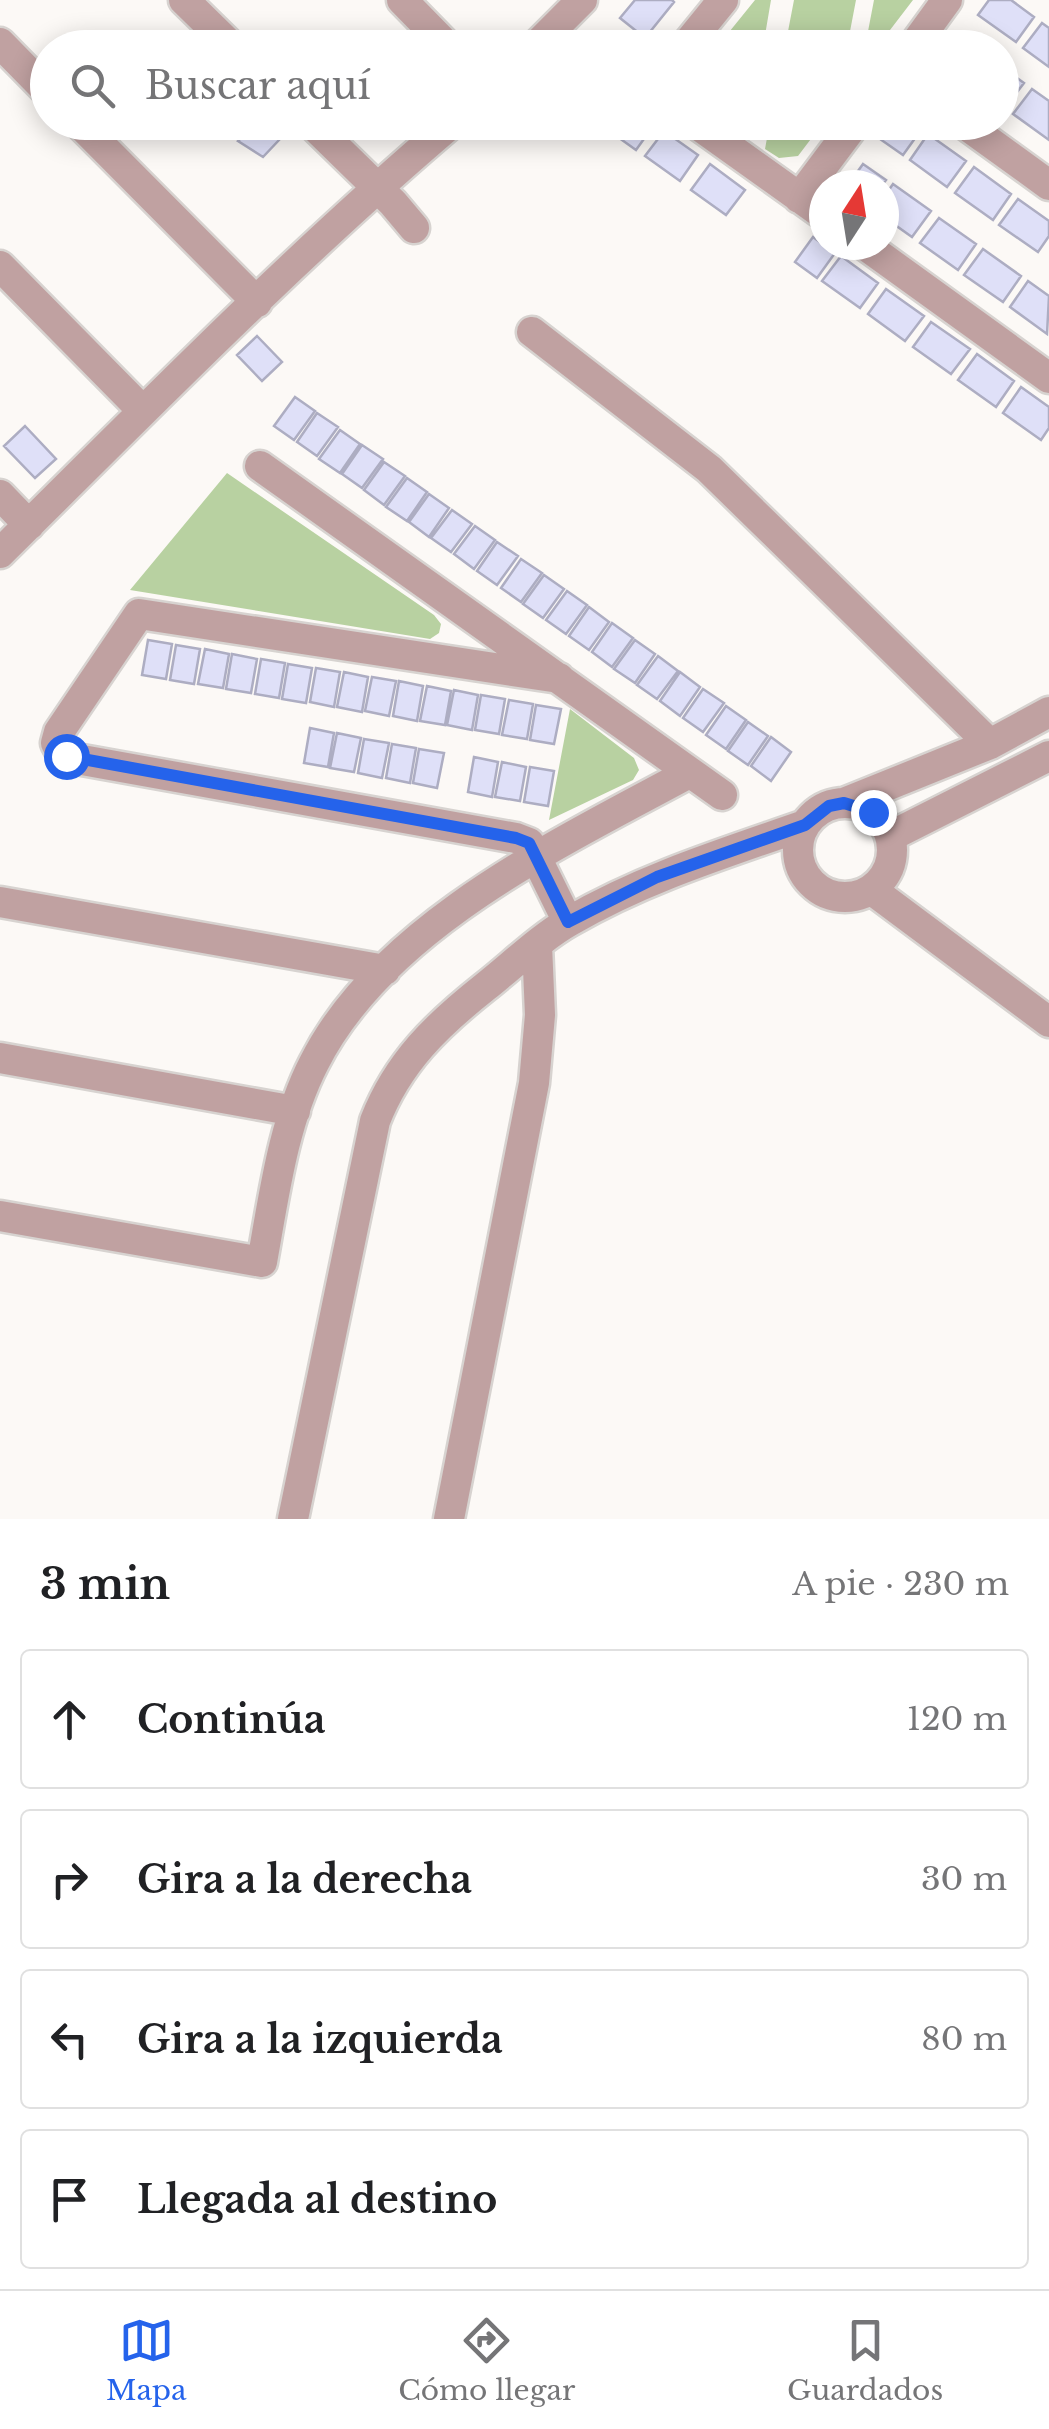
<!DOCTYPE html>
<html lang="es">
<meta charset="utf-8">
<style>
:root{--surface:#fff;--page:#f6f6f6;--text:#202124;--muted:#757577;--line:#e0e0e0;--accent:#2563eb}
body{margin:0;font-family:"Libre Baskerville",serif;background:var(--page);color:var(--text)}
.compass{position:absolute;left:809px;top:170px;width:90px;height:90px;border-radius:50%;background:var(--surface);box-shadow:0 5px 25px #0003;rotate:12deg}
.stop{position:absolute;width:30px;height:30px;margin:-22px;border:8px solid #2563eb;border-radius:50%;background:#fff}
.stop.end{background:#2563eb;border-color:#fff;box-shadow:0 2px 10px #0008}
.list{margin:0;padding:0;list-style:none}
h2{display:flex;justify-content:space-between;align-items:center;height:130px;margin:0;padding:0 40px;font-size:42px}
h2 small{font-size:32px;font-weight:400;color:var(--muted)}
.list li{display:grid;grid-template-columns:65px 1fr auto;gap:30px;align-items:center;box-sizing:border-box;height:140px;margin:0 20px 20px;padding:0 20px;border:2px solid var(--line);border-radius:10px}
.list b{display:block;font-size:38px;white-space:nowrap}
.list em{font-size:32px;font-style:normal;color:var(--muted)}
.icon{flex:none;width:55px;height:55px;fill:none;stroke:currentColor;stroke-width:2;stroke-linecap:round;stroke-linejoin:round}
.map{position:relative;flex:none;width:1049px;height:1519px;overflow:hidden}
.search{position:absolute;background:var(--surface);box-shadow:0 5px 25px #0003;left:30px;right:30px;top:30px;height:110px;display:flex;align-items:center;gap:25px;box-sizing:border-box;padding:0 35px;border-radius:55px;color:var(--muted);font-size:38px}
.sheet{height:770px;background:var(--surface)}
nav{display:flex;justify-content:space-around;align-items:center;box-sizing:border-box;height:140px;border-top:2px solid var(--line);background:var(--surface);font-size:28px;color:var(--muted)}
nav a{display:grid;justify-items:center;gap:5px}
nav .on{color:var(--accent)}
.map>svg:first-child{display:block}
.green{fill:#b8d1a1}
.building{fill:#dfe0f8;stroke:#adadc2;stroke-width:2.5}
.lines{fill:none;stroke-linecap:round;stroke-linejoin:round}
.minor-casing{stroke:#d7d3d0;stroke-width:35}
.minor{stroke:#c0a1a1;stroke-width:30}
.route{stroke:#2563eb;stroke-width:12}
</style>
<div class="map">
<svg width="1049" height="1519" viewBox="0 0 1049 1519">
<rect width="100%" height="100%" fill="#fcf9f6"/>
<path class="green" d="M755 0H771L763 47H717Z
M794 0H856L847 47H785Z
M874 0H913L877 47H865Z
M798 123H823L798 156 779 158 765 149 769 127 796 132Z
M227 473 434 615 441 624 439 633 430 639 130 590Z
M570 709 634 758 639 770 633 780 549 820Z"/>
<path class="building" d="M635 0H672L674 2 645 38 620 18Z
M989 0H1011L1034 17 1016 42 978 15Z
M1042 23 1049 28V67L1023 48Z
M956 35 974 48H947Z
M1002 67 1024 83 1005 108 1002 105Z
M1032 89 1049 101V140L1013 114Z
M257 122H263L279 140 263 157 238 141Z
M603 122H651L654 125 636 150 601 125Z
M892 122H911L921 130 903 155 880 139Z
M664 131 698 155 680 181 645 156Z
M928 134 966 161 947 187 910 160Z
M710 164 745 190 726 215 691 190Z
M863 164 886 180 882 185H848Z
M974 167 1011 194 993 220 955 193Z
M893 184 931 211 912 237 884 217V197Z
M1018 199 1049 221V236L1038 252 999 225Z
M939 218 976 244 958 270 920 243Z
M813 237 835 253 817 278 795 262Z
M983 249 1021 276 1003 302 964 275Z
M841 256 878 283 860 308 822 281Z
M1028 281 1049 296 1047 334 1010 307Z
M886 289 924 316 905 341 868 314Z
M931 322 970 349 951 374 913 347Z
M257 336 282 362 262 381 237 355Z
M977 354 1014 381 996 407 958 380Z
M1021 387 1049 407V428L1041 440 1003 413Z
M295 397 315 411 294 440 274 426Z
M317 413 338 427 317 456 297 442Z
M25 426 56 459 35 478 4 446Z
M340 430 360 444 340 473 319 459Z
M362 445 383 459 362 488 342 474Z
M384 462 405 476 384 505 364 490Z
M407 478 427 492 407 521 386 507Z
M429 494 449 508 429 537 409 522Z
M452 510 472 524 451 552 431 538Z
M475 526 495 540 474 569 454 554Z
M497 542 518 556 497 585 477 571Z
M521 559 542 573 521 602 501 588Z
M544 575 564 589 543 618 523 604Z
M567 591 587 605 566 634 546 620Z
M589 607 609 622 589 650 569 636Z
M612 623 633 638 612 667 592 652Z
M148 640 172 644 166 679 142 675Z
M635 640 655 654 635 683 614 669Z
M176 645 200 649 194 684 170 680Z
M205 649 229 654 223 688 198 684Z
M232 654 257 659 251 693 226 689Z
M658 656 678 671 657 699 637 685Z
M261 659 285 663 279 698 255 694Z
M288 664 312 668 306 703 282 699Z
M316 668 340 672 334 707 310 702Z
M344 672 368 677 362 712 337 707Z
M680 672 700 687 680 716 660 701Z
M372 677 396 681 389 716 365 711Z
M399 681 423 686 417 721 393 716Z
M427 686 451 691 445 725 420 721Z
M703 689 724 703 703 732 683 718Z
M454 690 478 695 472 730 447 725Z
M481 695 505 699 499 734 475 730Z
M509 700 533 704 527 739 502 735Z
M536 705 561 709 554 744 530 740Z
M726 706 746 720 726 749 706 735Z
M748 722 768 736 748 765 728 751Z
M310 728 334 733 328 767 304 763Z
M337 733 361 738 354 772 330 768Z
M771 737 791 752 771 781 751 766Z
M364 739 389 743 382 778 358 773Z
M392 744 416 748 410 783 386 778Z
M419 749 444 753 437 788 413 783Z
M474 757 498 762 492 797 468 792Z
M502 762 526 767 520 801 495 797Z
M530 767 554 771 548 806 524 802Z"/>
<g class="lines">
<defs>
<path id="minor" d="M184 0 233 48
M402 0 449 48
M0 43 48 92
M534 48 582 0
M684 48 723 0
M912 48 947 0
M78 122 257 302
M310 122 393 203 414 228
M694 122 824 215
M962 122 1049 185
M799 198 856 122
M865 245 1049 378
M0 266 142 410
M532 332 709 469 990 744
M260 466 722 795
M0 495 29 525
M0 553C148 407 294 257 453 122
M559 678 139 614 59 732 56 743 62 754 71 758 516 838 529 843 568 922
M798 850a47 47 0 1 1 94 0a47 47 0 1 1-94 0Z
M844 803 990 744 1049 712
M891 836 1049 756
M872 890 1049 1022
M0 902 385 970
M0 1058 295 1111
M0 1216 262 1262C274 1196 283 1123 314 1063 383 926 560 843 689 773
M293 1519 375 1121C398 1062 437 1025 485 987 513 965 540 938 570 921 644 878 725 853 805 825
M449 1519 534 1083 540 1015 537 945"/>
</defs>
<use href="#minor" class="minor-casing"/>
<use href="#minor" class="minor"/>
</g>
<g class="lines">
<path class="route" d="M66 756 516 838 529 843 568 922 657 877 805 825 829 806 844 803 873 812"/>
</g>
</svg>
<svg class="compass" viewBox="-18 -18 36 36"><path d="M0-13l5 13h-10z" fill="#e53935"/><path d="M0 13l5-13h-10z" fill="#757577"/></svg>
<div class="stop" style="left:66px;top:756px"></div>
<div class="stop end" style="left:873px;top:812px"></div>
<div class="search"><svg class="icon" aria-label="search" viewBox="0 0 24 24"><circle cx="10" cy="10" r="6"/><path d="M15 15l6 6"/></svg>Buscar aquí</div>
</div>
<section class="sheet">
<h2>3 min<small>A pie · 230 m</small></h2>
<ul class="list">
<li><svg class="icon" aria-label="ahead" viewBox="0 0 24 24"><path d="M12 20V5M6 11l6-6 6 6"/></svg><div><b>Continúa</b></div><em>120 m</em></li>
<li><svg class="icon" aria-label="right" viewBox="0 0 24 24"><path d="M7 20v-9h11M14 6l5 5-5 5"/></svg><div><b>Gira a la derecha</b></div><em>30 m</em></li>
<li><svg class="icon" aria-label="left" viewBox="0 0 24 24"><path d="M17 20v-9H6M10 6l-5 5 5 5"/></svg><div><b>Gira a la izquierda</b></div><em>80 m</em></li>
<li><svg class="icon" aria-label="arrive" viewBox="0 0 24 24"><path d="M6 21V4h12l-3 4 3 4H6"/></svg><div><b>Llegada al destino</b></div></li>
</ul>
</section>
<nav>
<a class="on"><svg class="icon" aria-label="map" viewBox="0 0 24 24"><path d="M3 6l6-2 6 2 6-2v14l-6 2-6-2-6 2zM9 4v14M15 6v14"/></svg>Mapa</a>
<a><svg class="icon" aria-label="directions" viewBox="0 0 24 24"><path d="M12 3l9 9-9 9-9-9zM9 14v-3h6M13 9l2 2-2 2"/></svg>Cómo llegar</a>
<a><svg class="icon" aria-label="saved" viewBox="0 0 24 24"><path d="M7 4h10v16l-5-4-5 4z"/></svg>Guardados</a>
</nav>
